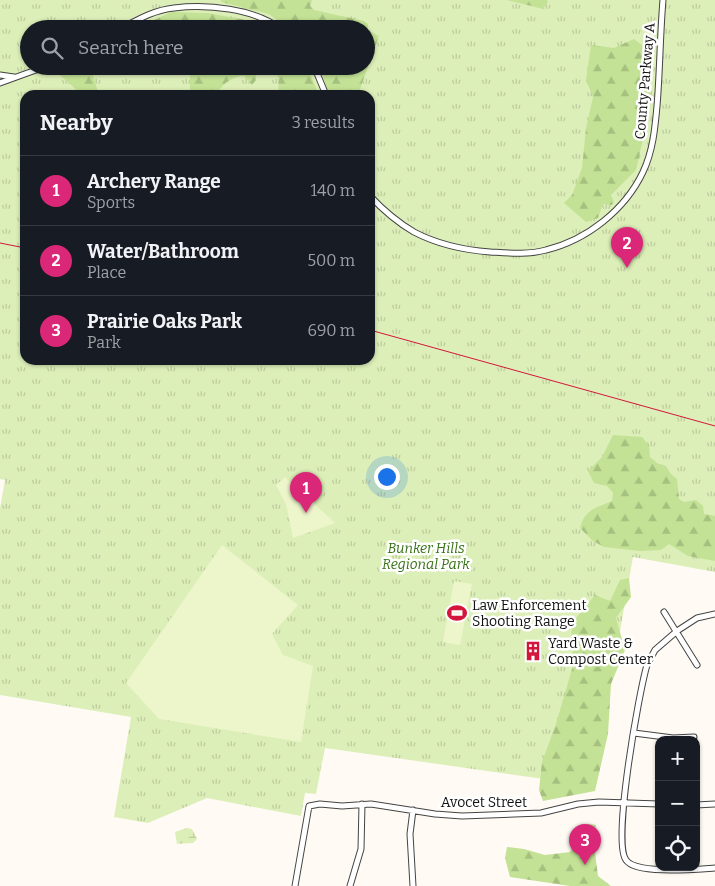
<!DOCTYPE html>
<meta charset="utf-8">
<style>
:root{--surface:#171b24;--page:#242831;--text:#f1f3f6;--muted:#9ea1a6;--line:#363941;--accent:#db2777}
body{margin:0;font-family:Bitter,serif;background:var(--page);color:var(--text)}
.controls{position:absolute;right:15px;bottom:15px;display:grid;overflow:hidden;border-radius:10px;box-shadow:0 1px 4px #0004}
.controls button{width:45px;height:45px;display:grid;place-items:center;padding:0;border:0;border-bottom:1px solid var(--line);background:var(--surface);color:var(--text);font:25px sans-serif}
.you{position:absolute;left:386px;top:476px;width:18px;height:18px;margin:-12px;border:4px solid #fff;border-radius:50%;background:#1a73e8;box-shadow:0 0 0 8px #1a73e833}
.badge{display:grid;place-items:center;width:32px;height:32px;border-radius:50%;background:var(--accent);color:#fff;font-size:16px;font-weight:700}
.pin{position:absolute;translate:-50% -41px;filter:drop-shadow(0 1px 2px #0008)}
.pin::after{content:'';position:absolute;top:26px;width:18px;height:15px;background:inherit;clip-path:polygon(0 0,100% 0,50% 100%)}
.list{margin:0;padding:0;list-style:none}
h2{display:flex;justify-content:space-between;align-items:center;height:65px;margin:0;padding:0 20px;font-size:21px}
h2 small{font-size:16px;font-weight:400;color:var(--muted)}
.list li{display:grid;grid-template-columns:32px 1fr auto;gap:15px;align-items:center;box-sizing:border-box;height:70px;padding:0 20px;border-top:1px solid var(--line)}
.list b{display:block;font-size:19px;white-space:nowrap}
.list p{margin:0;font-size:16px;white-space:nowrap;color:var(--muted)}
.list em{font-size:16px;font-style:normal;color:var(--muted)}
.icon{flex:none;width:28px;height:28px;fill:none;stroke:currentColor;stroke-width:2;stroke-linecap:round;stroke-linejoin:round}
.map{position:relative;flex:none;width:715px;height:886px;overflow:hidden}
.search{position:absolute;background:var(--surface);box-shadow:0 1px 4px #0004;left:20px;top:20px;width:355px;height:55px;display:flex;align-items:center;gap:12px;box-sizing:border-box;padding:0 18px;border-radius:28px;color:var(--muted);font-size:19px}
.panel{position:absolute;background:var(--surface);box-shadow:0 1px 4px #0004;left:20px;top:90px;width:355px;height:275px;border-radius:15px}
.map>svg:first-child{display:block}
.grass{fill:url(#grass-tufts);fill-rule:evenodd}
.forest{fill:url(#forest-firs)}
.wetland{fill:url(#wetland-marsh)}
.pitch{fill:#edf5cb}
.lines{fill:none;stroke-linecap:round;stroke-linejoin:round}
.street-casing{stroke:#444;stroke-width:7}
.street{stroke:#fff;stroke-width:5}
.rail{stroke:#d3163b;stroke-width:1}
.labels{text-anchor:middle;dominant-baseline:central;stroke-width:5;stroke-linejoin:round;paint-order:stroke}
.street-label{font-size:14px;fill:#111;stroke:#fff}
.park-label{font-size:14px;font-style:italic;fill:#387217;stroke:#fff}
.poi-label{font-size:14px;fill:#111;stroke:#fff;text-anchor:start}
</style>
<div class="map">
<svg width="715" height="886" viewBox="0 0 715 886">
<defs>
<pattern id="grass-tufts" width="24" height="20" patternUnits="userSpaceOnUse" patternTransform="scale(1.25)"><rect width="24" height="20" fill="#ddefb8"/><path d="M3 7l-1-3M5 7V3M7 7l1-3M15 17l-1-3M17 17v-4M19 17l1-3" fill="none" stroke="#bdcc9d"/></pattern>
<pattern id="forest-firs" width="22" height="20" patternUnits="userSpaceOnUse" patternTransform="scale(1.25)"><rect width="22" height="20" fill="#c3e295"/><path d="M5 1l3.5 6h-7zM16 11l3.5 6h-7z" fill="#a6c17f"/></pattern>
<pattern id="wetland-marsh" width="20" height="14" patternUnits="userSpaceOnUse" patternTransform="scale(1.25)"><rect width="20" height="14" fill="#ddefb8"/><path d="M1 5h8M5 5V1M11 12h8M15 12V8" fill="none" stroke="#bdcc9d"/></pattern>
</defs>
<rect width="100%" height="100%" fill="#fffbf4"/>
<path class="grass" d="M0 0H715V572L633 557 593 786 325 748 316 794 305 793 301 816 207 798 148 823 114 817 131 717 0 695V508L5 480 0 479ZM29 29H366V66H29ZM25 95H370V360H25Z"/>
<path class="forest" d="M221 0H312L310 6 314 10 364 21 368 24V30L379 36 358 95H329L322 74 317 66H366V29H289L269 14 221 2Z
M507 0H547L548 2 543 9Z
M171 12 208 13 246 20 263 29H135Z
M634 39 647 49 650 100 641 115 645 130 636 170 611 195 614 202 612 205 603 204 598 218 586 222 564 203 572 195 582 168 586 128 593 97 586 80 591 45 614 48Z
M57 66H90L99 95H82L60 75Z
M190 66H251L250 70 256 75V80L252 85 244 76C235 75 219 85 218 95H190Z
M255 66H307L319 95H280C277 88 280 81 277 74L268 72H260Z
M613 435 642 437 649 446 650 457 657 463 666 466 670 473 677 479 679 499 684 502 696 500 703 506 704 514 715 516V561L688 556 669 544 661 550 640 551 604 547 593 541 580 528C585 509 596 508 612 501L613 493 607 486 594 483 588 471 602 457Z
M629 578 631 597 616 618 625 650 611 684 608 734 595 791 543 801 539 790 542 762 556 724 574 662 571 641 572 623 595 595 610 601 620 580Z
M589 824 596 825 594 845 598 876 611 886H570L510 877 505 858 507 847 524 849 545 855 570 852 582 831Z"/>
<path class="wetland" d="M187 828 192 829 197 839 193 843 177 844 175 832Z"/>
<path class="pitch" d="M285 477 335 523 293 538 286 504 276 485Z
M222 545 298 605 272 634 283 655 313 666 301 742 159 719 126 683Z
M454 581 472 584 460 645 443 642Z"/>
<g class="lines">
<defs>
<path id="street" d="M120 29C137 20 154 10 174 8 207 4 253 8 281 29
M314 66 326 95
M0 75 14 77
M0 83 47 66
M370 196C383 210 397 222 414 232 437 244 464 250 490 252 508 253 528 255 546 250 587 240 625 210 643 172 653 151 655 128 657 106 660 70 660 35 663 0
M664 612 697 665
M715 614 697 618 677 631 655 650 647 665C639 692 612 842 626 860 636 875 698 869 715 868
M634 733 673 738 694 737
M696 805 715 804
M295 886 309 806 320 804 342 806 371 804 435 814 462 816 541 813 578 804 599 802 659 804
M350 886 361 849 362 804
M413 886 410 834 413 810"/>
</defs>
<use href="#street" class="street-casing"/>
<use href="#street" class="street"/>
<path class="rail" d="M0 243 25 248
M370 330 715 426"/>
</g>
<defs>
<symbol id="stadium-bare" viewBox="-9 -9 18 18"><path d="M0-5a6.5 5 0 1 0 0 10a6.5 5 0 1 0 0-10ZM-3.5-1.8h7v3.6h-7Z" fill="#d3163b" stroke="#fff" stroke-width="2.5" paint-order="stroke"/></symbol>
<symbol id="building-bare" viewBox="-9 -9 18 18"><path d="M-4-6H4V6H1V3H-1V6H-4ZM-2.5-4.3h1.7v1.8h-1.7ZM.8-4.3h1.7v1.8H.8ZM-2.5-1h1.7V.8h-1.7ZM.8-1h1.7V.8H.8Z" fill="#d3163b" stroke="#fff" stroke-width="2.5" paint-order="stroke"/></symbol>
</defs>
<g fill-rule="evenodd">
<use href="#stadium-bare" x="443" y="599" width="28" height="28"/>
<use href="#building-bare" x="519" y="637" width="28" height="28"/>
</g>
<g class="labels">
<g class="street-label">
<text transform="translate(645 81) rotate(-85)">County Parkway A</text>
<text x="484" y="802">Avocet Street</text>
</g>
<g class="park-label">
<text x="426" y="548">Bunker Hills<tspan x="426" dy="16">Regional Park</tspan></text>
</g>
<g class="poi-label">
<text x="472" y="605">Law Enforcement<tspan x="472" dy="16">Shooting Range</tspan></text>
<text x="548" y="643">Yard Waste &amp;<tspan x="548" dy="16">Compost Center</tspan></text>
</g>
</g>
</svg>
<div class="controls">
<button>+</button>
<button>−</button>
<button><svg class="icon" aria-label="locate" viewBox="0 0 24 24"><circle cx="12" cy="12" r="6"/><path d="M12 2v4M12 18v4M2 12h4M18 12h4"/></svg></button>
</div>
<div class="you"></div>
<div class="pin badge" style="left:306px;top:513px">1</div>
<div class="pin badge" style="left:627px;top:268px">2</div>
<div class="pin badge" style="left:585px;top:865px">3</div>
<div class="search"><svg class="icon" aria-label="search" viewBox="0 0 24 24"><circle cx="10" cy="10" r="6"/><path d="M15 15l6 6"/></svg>Search here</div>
<section class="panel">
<h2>Nearby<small>3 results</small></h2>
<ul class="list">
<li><span class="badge">1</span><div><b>Archery Range</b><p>Sports</p></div><em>140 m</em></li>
<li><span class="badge">2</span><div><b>Water/Bathroom</b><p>Place</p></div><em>500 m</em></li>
<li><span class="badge">3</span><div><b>Prairie Oaks Park</b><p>Park</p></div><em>690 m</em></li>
</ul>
</section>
</div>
